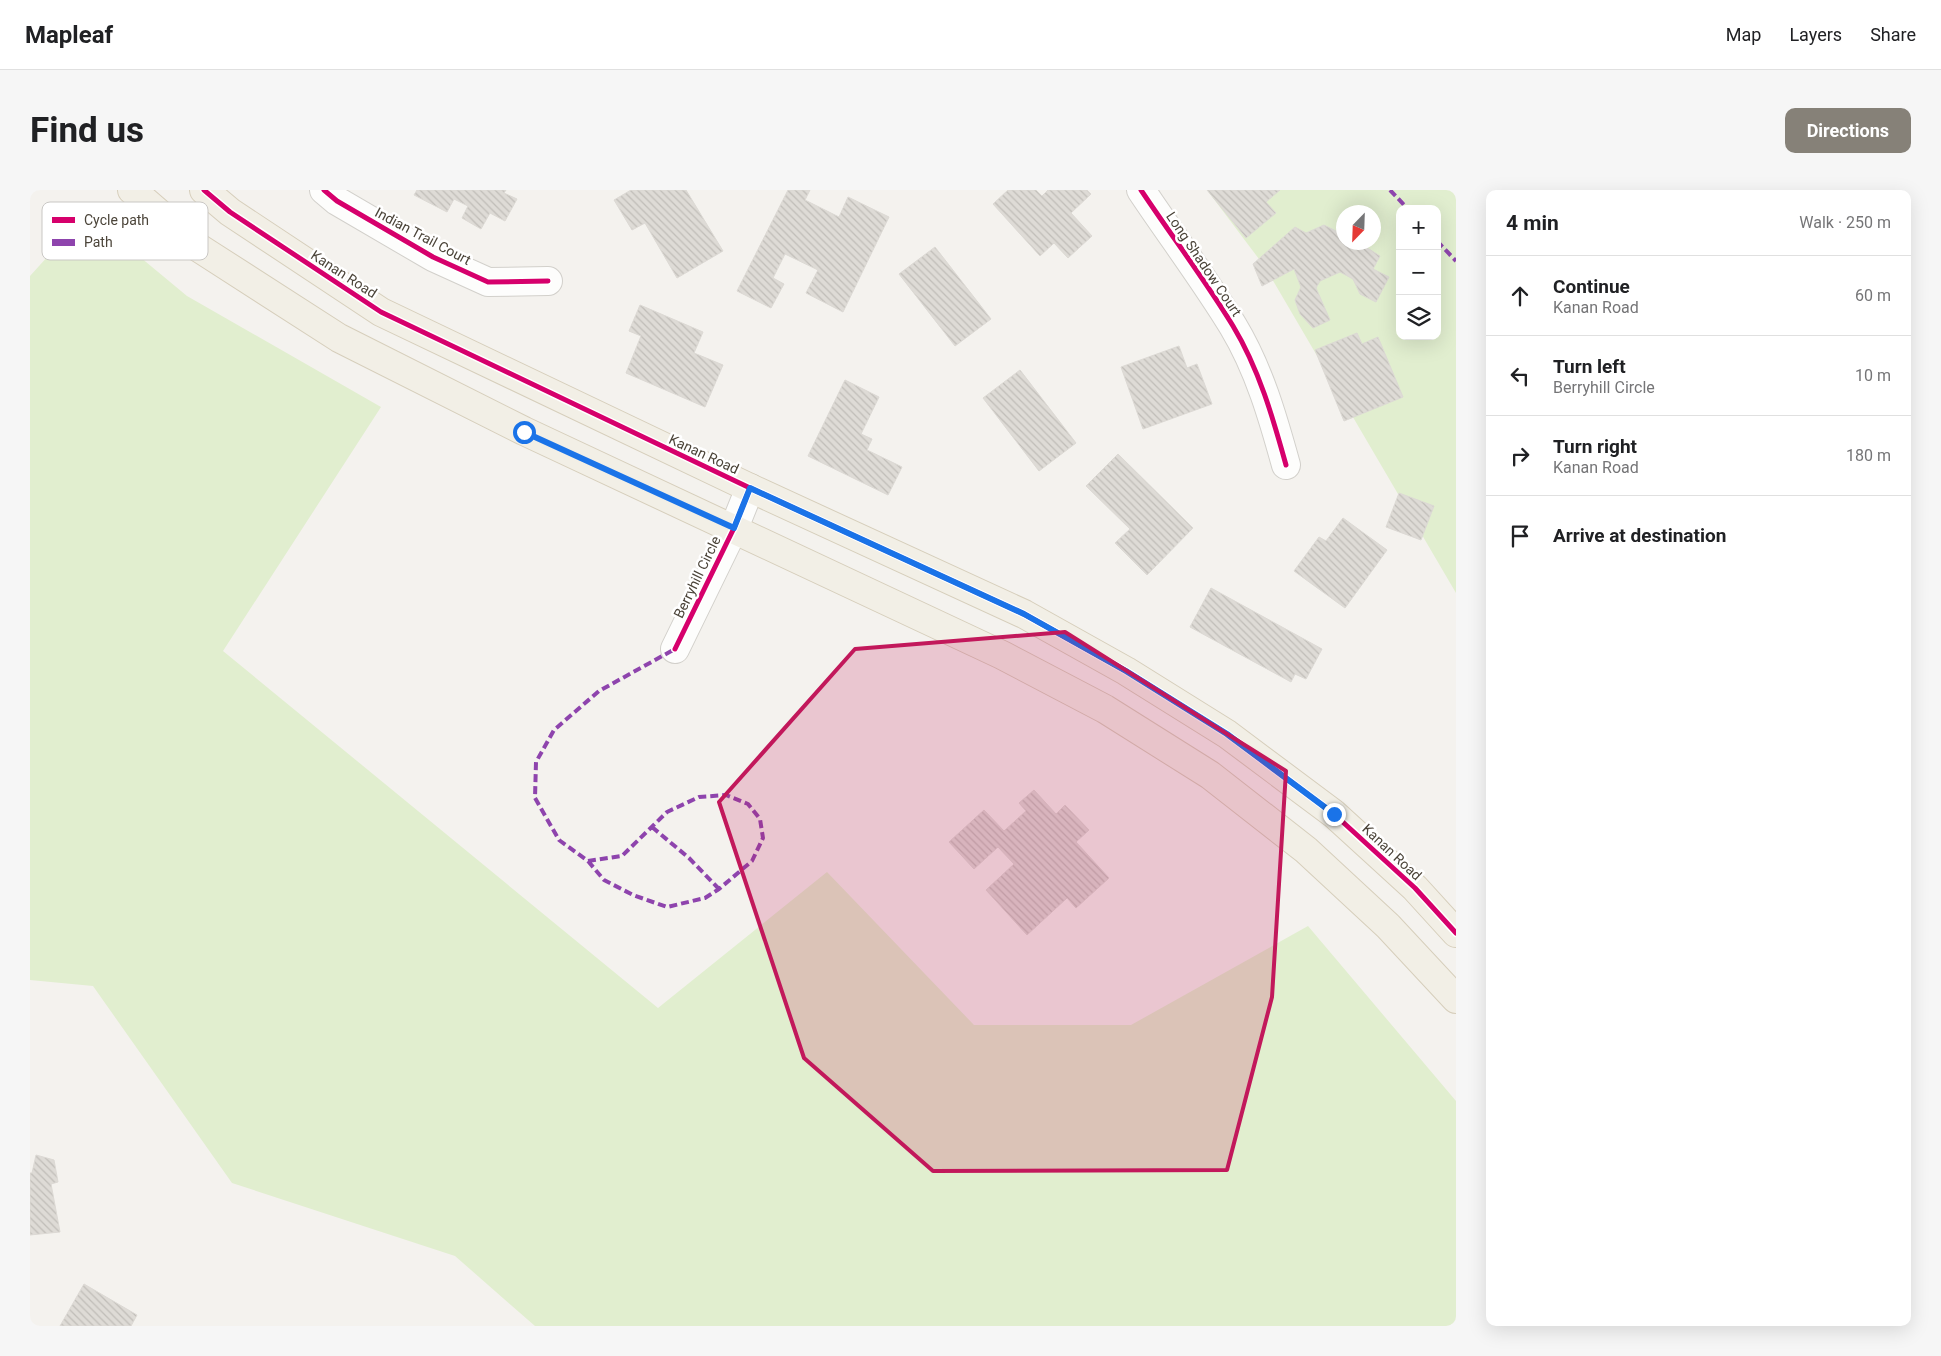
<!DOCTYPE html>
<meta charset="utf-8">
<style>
:root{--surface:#fff;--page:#f6f6f6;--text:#202124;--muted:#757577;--line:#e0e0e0;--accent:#868178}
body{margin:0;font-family:Roboto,sans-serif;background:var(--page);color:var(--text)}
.controls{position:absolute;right:15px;top:15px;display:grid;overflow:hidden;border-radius:10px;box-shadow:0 5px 20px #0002}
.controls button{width:45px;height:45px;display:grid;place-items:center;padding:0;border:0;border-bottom:1px solid var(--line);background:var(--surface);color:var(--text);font:25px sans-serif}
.compass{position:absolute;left:1306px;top:15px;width:45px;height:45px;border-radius:50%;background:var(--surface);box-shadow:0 5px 20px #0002;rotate:203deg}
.stop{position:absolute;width:15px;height:15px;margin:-11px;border:4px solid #1a73e8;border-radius:50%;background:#fff}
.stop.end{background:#1a73e8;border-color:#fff;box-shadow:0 1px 5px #0008}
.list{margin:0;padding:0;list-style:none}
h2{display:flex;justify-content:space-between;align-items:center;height:65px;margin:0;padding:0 20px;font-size:21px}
h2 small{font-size:16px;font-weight:400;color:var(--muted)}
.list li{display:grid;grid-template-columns:32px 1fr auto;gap:15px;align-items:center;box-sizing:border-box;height:80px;padding:0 20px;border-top:1px solid var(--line)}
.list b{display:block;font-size:19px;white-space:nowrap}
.list p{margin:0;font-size:16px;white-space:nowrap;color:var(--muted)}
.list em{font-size:16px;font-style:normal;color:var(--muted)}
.icon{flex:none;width:28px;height:28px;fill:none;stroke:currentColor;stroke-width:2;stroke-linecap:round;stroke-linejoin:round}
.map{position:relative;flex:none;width:1426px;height:1136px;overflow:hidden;border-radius:10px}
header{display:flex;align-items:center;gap:30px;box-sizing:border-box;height:70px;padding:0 25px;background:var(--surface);border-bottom:1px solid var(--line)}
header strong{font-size:24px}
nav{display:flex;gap:28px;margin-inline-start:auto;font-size:18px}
.intro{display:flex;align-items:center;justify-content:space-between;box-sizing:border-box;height:120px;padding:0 30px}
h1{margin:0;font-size:35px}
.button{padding:12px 22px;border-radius:10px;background:var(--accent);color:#fff;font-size:18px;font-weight:700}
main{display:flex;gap:30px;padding:0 30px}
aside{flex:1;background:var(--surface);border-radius:10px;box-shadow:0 5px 20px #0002}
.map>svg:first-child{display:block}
.grass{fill:#e1eecf;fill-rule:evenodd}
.building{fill:url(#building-back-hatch);stroke:#dcd9d4}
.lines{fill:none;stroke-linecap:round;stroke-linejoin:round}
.minor-casing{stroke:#d2d0cb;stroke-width:30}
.major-casing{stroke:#d6cebb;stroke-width:30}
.minor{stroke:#fdfdfc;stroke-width:28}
.major{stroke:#f2efe6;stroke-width:28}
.quiet{stroke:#8e44ad;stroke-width:4;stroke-dasharray:8 4;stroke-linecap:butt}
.cycleway-casing{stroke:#fff;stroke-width:8}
.cycleway{stroke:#d6006c;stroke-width:5}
.route{stroke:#1a73e8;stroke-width:6}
.marked{fill:#c2185b;fill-opacity:0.2;stroke:#c2185b;stroke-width:4;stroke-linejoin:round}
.labels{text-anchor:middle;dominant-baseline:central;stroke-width:5;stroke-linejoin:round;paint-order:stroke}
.street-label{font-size:14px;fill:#4b4439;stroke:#fff}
.key{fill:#fff;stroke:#c9c7c4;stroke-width:1}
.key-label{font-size:14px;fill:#4b4439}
</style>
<header>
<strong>Mapleaf</strong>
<nav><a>Map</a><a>Layers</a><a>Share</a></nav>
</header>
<div class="intro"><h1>Find us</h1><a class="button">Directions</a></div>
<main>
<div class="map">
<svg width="1426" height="1136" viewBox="0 0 1426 1136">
<defs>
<pattern id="building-back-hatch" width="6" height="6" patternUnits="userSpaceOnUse" patternTransform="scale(1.25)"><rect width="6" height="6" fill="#dedbd6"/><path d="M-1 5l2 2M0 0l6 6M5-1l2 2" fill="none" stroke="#c0bdb8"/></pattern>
</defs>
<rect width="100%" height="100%" fill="#f4f2ee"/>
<path class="grass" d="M1177 0H1426V403L1235 77ZM1370 19H1407V146H1370ZM1314 22H1344V52H1314Z
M57 23 157 106 351 217 193 461 628 818 797 682 944 835H1101L1278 736 1426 911V1136H505L425 1066 202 993 63 796 0 790V86Z"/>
<path class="building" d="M387 0H476L474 3 487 9 475 31 460 23 451 39 432 28 438 16 424 9 417 22 384 5Z
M601 0H656L693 61 647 88 615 33 602 40 584 10Z
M758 0H780L775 10 809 27 818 7 859 27 813 122 776 103 788 80 755 64 743 88 754 94 741 118 707 101Z
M978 0H1006L1012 6 1018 0H1057L1061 4 1041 23 1062 46 1038 68 1024 53 1010 66 963 14Z
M1177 0H1250L1236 12 1246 23 1216 48Z
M1294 35 1314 45V52H1328L1350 66 1343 79 1359 87 1346 112 1330 104 1323 89 1310 82 1290 91 1286 98 1300 130 1283 138 1270 124 1265 110 1271 97 1264 79 1232 96 1223 74 1265 37 1276 43Z
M905 57 961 129 925 156 869 84Z
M610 115 673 142 664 163 693 175 675 217 596 183 611 146 599 141Z
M1327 143 1332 154 1348 147 1373 207 1314 231 1285 160Z
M1149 156 1157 178 1167 174 1182 214 1113 239 1091 177Z
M990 180 1046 253 1009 281 953 208Z
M815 190 849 207 831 244 842 249 837 260 872 277 858 305 778 266Z
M1088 264 1163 338 1117 385 1085 353 1100 339 1056 296Z
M1369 303 1404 316 1391 350 1356 337Z
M1313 328 1357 360 1315 418 1264 381 1289 347 1296 351Z
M1181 398 1292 459 1276 489 1265 484 1261 492 1160 437Z
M1004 600 1026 624 1035 615 1059 640 1046 652 1079 688 1046 718 1037 708 997 745 956 700 984 674 968 657 944 679 919 652 954 620 974 641 996 621 989 613Z
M6 965 24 970 28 992 21 994 30 1042 0 1045V983H2Z
M54 1094 107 1125 101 1136H30Z"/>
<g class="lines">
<defs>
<path id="minor" d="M294 0 307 11 403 67 458 92 518 91
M1111 0C1141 45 1175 90 1203 136 1229 179 1243 228 1256 275
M645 459 704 338 720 298"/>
<path id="major" d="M102 0 169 58 309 148 494 241 972 465 1075 519 1180 585 1276 660 1358 736 1426 809
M174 0 200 22 351 122 720 298 994 424 1096 481 1197 544 1304 624 1385 698 1426 743"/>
</defs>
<use href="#minor" class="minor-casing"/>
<use href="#major" class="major-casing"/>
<use href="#minor" class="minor"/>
<use href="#major" class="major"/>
<path class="quiet" d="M1360 0 1378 19
M1407 51 1426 71
M622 637 659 668 689 699
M558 671 574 690 603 705 637 717 675 708 689 699 722 671 733 648 730 629 718 614 696 605 669 607 637 622 592 666 558 671 529 650 505 608 506 572 524 540 569 501 645 459"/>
<defs>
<path id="cycleway" d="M174 0 200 22 351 122 720 298 994 424 1096 481 1197 544 1304 624 1385 698 1426 743
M294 0 307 11 403 67 458 92 518 91
M1111 0C1141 45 1175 90 1203 136 1229 179 1243 228 1256 275
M645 459 704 338 720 298"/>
</defs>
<use href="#cycleway" class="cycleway-casing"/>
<use href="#cycleway" class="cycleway"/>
</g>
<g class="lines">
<path class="route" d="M494 242 704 338 720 298 994 424 1096 481 1197 544 1304 624"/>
</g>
<path class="marked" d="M1035 442 1256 581 1242 807 1197 980 903 981 774 868 689 612 825 459Z"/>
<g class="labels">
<g class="street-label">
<text transform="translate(393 46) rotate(28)">Indian Trail Court</text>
<text transform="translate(1174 74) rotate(56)">Long Shadow Court</text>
<text transform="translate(314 84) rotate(33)">Kanan Road</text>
<text transform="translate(674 264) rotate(25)">Kanan Road</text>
<text transform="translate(667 387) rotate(-64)">Berryhill Circle</text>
<text transform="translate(1362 662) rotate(43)">Kanan Road</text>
</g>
</g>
<rect x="12" y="12" width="166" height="58" rx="8" class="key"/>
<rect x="22" y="27" width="23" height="6" fill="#d6006c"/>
<rect x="22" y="49" width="23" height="7" fill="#8e44ad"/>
<g class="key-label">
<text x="54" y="35">Cycle path</text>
<text x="54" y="57">Path</text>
</g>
</svg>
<div class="controls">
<button>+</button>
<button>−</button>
<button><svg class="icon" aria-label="layers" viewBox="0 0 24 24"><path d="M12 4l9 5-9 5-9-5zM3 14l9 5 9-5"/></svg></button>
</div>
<svg class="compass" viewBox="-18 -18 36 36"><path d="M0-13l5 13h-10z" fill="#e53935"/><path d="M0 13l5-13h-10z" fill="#757577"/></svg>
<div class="stop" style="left:494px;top:242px"></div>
<div class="stop end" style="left:1304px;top:624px"></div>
</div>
<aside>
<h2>4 min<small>Walk · 250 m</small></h2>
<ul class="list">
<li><svg class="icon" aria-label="ahead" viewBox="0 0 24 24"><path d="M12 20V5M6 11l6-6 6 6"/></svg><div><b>Continue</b><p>Kanan Road</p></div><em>60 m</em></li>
<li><svg class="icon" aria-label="left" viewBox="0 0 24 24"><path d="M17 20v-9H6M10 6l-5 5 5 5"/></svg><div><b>Turn left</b><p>Berryhill Circle</p></div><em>10 m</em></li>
<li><svg class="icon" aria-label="right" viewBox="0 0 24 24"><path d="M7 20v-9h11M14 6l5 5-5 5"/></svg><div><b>Turn right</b><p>Kanan Road</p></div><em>180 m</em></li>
<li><svg class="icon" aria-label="arrive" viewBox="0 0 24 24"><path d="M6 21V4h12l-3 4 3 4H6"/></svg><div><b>Arrive at destination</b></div></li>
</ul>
</aside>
</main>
